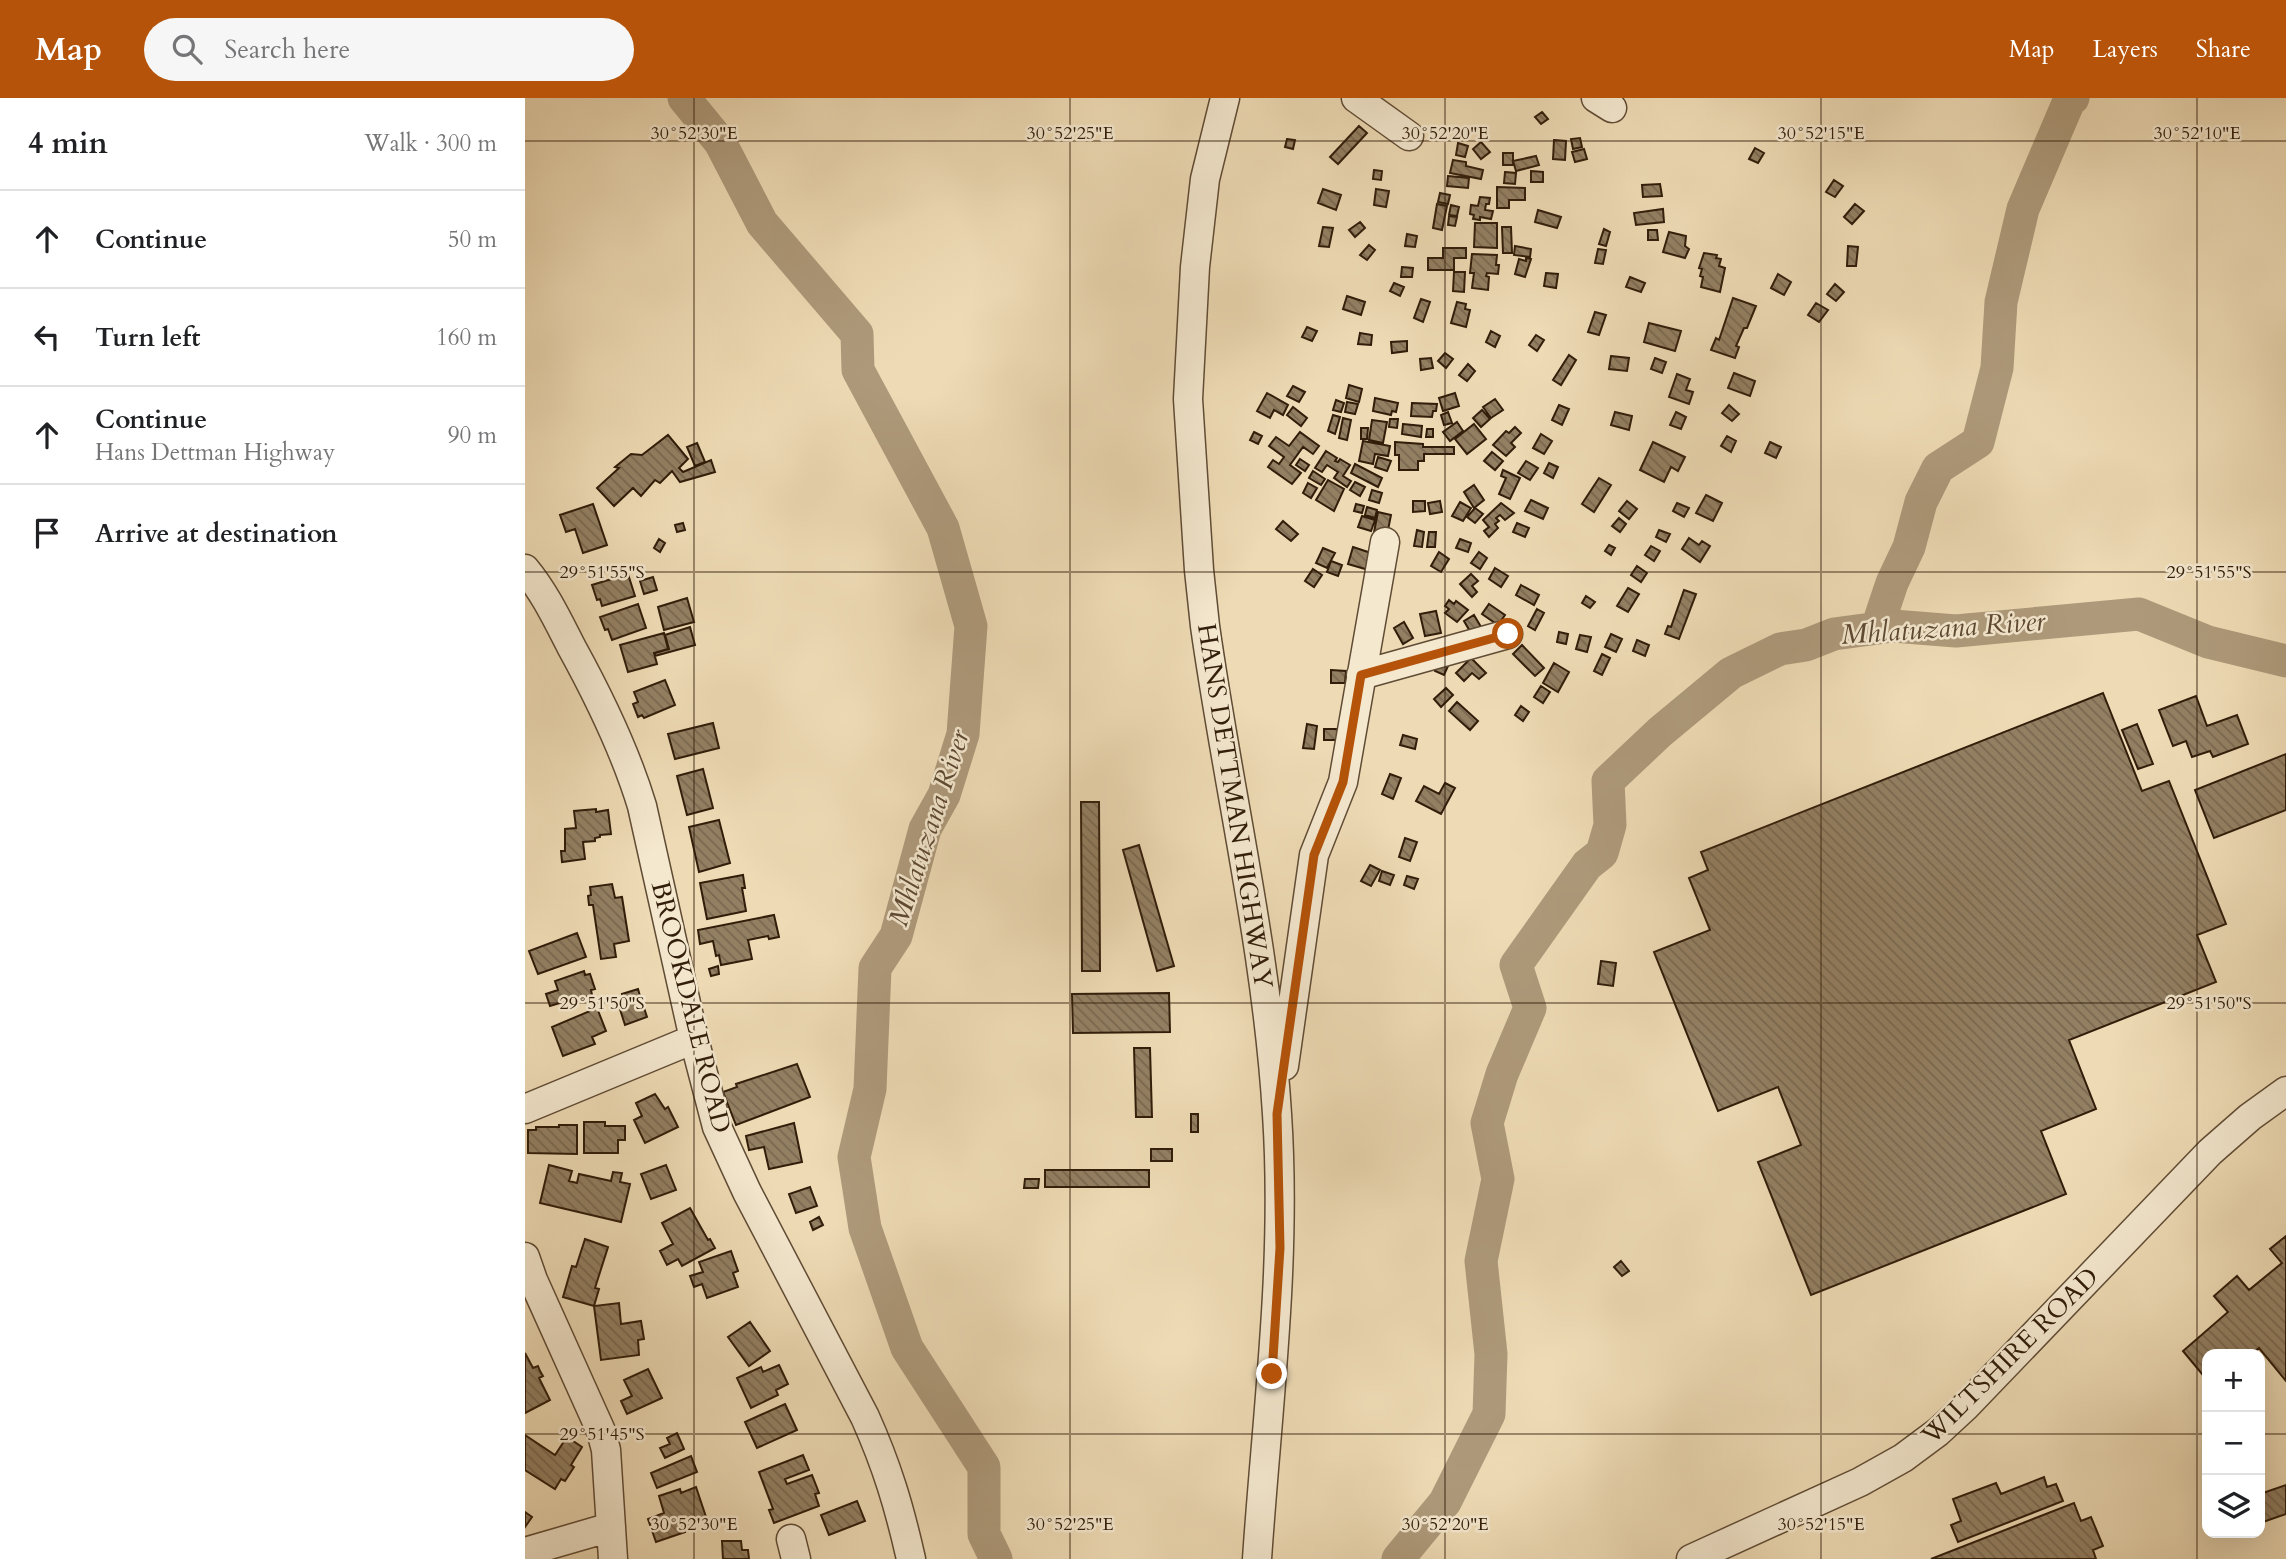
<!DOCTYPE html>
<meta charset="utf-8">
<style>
:root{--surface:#fff;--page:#f6f6f6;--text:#202124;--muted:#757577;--line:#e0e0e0;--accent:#b45309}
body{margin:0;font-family:Cardo,serif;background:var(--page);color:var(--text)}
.controls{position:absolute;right:21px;bottom:21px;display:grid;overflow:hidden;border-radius:14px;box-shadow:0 7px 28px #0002}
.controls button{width:63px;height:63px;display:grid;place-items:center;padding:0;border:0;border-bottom:2px solid var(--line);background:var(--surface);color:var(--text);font:35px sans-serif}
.stop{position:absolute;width:21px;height:21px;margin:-16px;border:5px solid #b45309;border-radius:50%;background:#fff}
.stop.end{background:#b45309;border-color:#fff;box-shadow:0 2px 7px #0008}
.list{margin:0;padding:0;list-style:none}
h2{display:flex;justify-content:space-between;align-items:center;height:91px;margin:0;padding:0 28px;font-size:30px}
h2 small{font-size:23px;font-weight:400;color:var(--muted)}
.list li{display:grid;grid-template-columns:46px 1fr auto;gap:21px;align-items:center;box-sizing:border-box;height:98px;padding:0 28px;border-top:2px solid var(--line)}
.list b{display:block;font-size:26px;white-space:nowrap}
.list p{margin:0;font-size:23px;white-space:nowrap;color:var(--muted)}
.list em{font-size:23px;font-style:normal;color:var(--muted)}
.icon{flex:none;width:38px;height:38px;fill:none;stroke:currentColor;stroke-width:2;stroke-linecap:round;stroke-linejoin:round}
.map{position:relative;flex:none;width:1761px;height:1461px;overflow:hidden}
header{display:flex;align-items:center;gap:42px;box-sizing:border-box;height:98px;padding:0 35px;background:var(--accent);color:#fff}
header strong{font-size:33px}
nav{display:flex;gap:38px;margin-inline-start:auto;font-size:24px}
.search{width:490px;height:63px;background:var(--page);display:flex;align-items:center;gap:18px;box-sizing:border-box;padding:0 24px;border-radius:38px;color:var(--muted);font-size:26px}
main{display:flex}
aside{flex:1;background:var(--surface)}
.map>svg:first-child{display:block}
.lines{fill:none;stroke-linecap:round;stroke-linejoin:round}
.river{stroke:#ae9a7b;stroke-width:33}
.building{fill:url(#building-back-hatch);stroke:#311d0a;stroke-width:2}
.minor-casing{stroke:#604c35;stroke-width:31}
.minor{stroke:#f4e8cf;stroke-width:28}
.route{stroke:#b45309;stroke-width:9}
.ticks{fill:none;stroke:#311d0a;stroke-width:2;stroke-opacity:0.45}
.labels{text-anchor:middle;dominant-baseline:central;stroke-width:5;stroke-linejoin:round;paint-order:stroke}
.street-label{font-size:26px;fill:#311d0a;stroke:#f4e8cf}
.water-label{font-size:28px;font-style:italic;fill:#5d4932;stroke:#f4e8cf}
.ticks-label{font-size:18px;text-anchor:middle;fill:#311d0a;stroke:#f4e8cf;stroke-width:5;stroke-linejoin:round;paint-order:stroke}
</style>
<header>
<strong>Map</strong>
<div class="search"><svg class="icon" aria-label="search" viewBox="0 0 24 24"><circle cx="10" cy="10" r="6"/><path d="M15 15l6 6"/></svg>Search here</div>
<nav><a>Map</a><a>Layers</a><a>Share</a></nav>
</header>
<main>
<aside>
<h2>4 min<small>Walk · 300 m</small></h2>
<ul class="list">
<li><svg class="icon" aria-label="ahead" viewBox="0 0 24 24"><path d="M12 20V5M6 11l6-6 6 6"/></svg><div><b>Continue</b></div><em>50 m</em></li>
<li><svg class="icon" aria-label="left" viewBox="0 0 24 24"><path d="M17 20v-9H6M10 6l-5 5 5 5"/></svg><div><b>Turn left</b></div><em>160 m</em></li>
<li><svg class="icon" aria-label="ahead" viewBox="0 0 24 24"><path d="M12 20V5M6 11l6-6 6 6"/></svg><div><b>Continue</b><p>Hans Dettman Highway</p></div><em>90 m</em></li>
<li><svg class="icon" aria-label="arrive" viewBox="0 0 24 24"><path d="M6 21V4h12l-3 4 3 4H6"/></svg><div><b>Arrive at destination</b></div></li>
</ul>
</aside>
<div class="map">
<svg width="1761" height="1461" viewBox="0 0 1761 1461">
<defs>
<pattern id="building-back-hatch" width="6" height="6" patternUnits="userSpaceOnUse" patternTransform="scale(1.75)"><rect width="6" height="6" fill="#938063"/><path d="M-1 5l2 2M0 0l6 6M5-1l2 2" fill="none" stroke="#796850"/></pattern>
</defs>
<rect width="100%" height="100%" fill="#eedbb5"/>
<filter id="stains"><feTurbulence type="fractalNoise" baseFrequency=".00286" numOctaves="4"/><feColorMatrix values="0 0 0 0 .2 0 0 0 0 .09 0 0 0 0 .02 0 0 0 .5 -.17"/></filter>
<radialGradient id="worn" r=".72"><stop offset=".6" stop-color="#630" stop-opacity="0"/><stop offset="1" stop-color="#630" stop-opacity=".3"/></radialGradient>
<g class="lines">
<path class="river" d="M159 0 195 44 237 125 332 236 333 272 418 430 446 528 438 636 419 697 400 731 371 838 350 870 345 991 329 1059 340 1130 382 1250 459 1369V1436L471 1461
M1352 530 1367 485 1384 449 1396 404 1413 370 1453 344 1472 270 1476 204 1498 111 1544 3 1548 0
M873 1461 920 1404 964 1316 966 1256 956 1163 973 1081 962 1025 977 976 1005 910 991 867 1062 767 1077 755 1085 727 1083 683 1135 634 1206 575 1255 551 1281 547 1309 536 1368 528 1431 533 1614 516 1683 544 1761 563"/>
</g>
<path class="building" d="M1017 14 1023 21 1016 26 1010 19Z
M834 28 842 35 813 66 805 59Z
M1055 40 1057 49 1048 51 1046 41Z
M762 41 770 42 768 51 760 49Z
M1029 42 1041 43 1040 62 1028 61Z
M956 44 965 54 956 61 948 51Z
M933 45 943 48 940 59 931 57Z
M1230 50 1239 55 1233 65 1224 61Z
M1059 51 1062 61 1050 64 1047 54Z
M978 55H988V67H978Z
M1011 58 1014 67 991 73 988 63Z
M928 62 941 64V68L958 72 956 81 925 75Z
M849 72 857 73 856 82 848 81Z
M1006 73 1018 74V84H1006Z
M980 74 991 75 990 86 979 85Z
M923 78 944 80 943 90 922 88Z
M1309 82 1318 88 1310 99 1301 94Z
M1135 86 1137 98 1118 99 1117 87Z
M972 89 1000 90V102H984V110H972Z
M798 91 816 97 811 112 793 105Z
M851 91 864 93 861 109 849 107Z
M915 95 925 97 923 106 913 104Z
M955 99 965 100 964 106H961L960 112 968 113 966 121 955 119V122L948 121 949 117 945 116 946 107 953 108Z
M912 106 922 108 917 132 908 130Z
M1330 106 1339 113 1327 126 1319 119Z
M926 107 934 109 932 118 924 117Z
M1138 111 1139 124 1111 127 1109 115Z
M1013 112 1036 119 1032 130 1010 124Z
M924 118 932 119 930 128 923 127Z
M835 124 840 130 830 139 824 132Z
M950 125H972V150L949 149Z
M798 129 808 130 804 149 794 148Z
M977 129H986L987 155H978Z
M1079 131 1085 134 1081 148 1074 146Z
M1123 132H1132L1133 142H1123Z
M1144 134 1161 138 1160 148 1164 151 1160 160 1138 154Z
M882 136 892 138 890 149 880 148Z
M844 147 850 152 842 162 835 157Z
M990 148 1006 151 1005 159 989 157Z
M1323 148 1333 149 1331 168H1322Z
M918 150H941V160H929V172H903V160H918Z
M1073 151 1081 152 1078 166 1070 165Z
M1179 155 1192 157 1191 160 1196 161 1194 168 1200 170 1195 194 1176 189 1178 179 1175 178 1177 171 1174 170Z
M947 156 972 157 971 167H974L973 176 962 175 961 178 964 179 963 192 947 190 949 175H945Z
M1001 160 1006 161 1000 179 990 176 994 161 1001 163Z
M877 169 888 170 887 179H876Z
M929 174H940L939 194 928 193Z
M1021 175 1033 176 1031 190 1019 188Z
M1253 176 1266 184 1259 197 1246 190Z
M1105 179 1120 185 1116 194 1101 189Z
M869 185 879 189 875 198 865 193Z
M1310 186 1319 194 1311 203 1302 196Z
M822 198 840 204 836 217 818 211Z
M1208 200 1231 208 1222 230H1219L1211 248 1214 249 1210 260 1186 252 1191 240 1194 242Z
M896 201 905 204 898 224 889 220Z
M932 204 941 206 940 211 945 212 941 229 926 225Z
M1291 205 1303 212 1294 224 1283 217Z
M1070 214 1081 217 1074 237 1063 234Z
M1124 225 1156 233 1150 253 1119 244Z
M782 229 792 233 787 243 777 239Z
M966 233 975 238 970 249 961 244Z
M835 235 847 237 846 247 833 246Z
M1011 237 1019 242 1012 253 1004 247Z
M882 243V253L867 255 866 244Z
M920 255 928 261 921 270 913 263Z
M1044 257 1051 262 1036 287 1028 282Z
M1086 258 1104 260 1102 273 1084 271Z
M906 260 908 270 896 272 895 261Z
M1130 260 1141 264 1137 275 1126 271Z
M943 266 950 273 942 283 934 277Z
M1209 275 1230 283 1225 298 1203 290Z
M1152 276 1165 281 1161 292 1168 294 1164 306 1144 299Z
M824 287 837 291 834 304 821 300Z
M768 288 780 294 774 304 762 298Z
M742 295 763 307 758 317 749 312 745 320 732 313Z
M930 295 934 308 918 313 914 300Z
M850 300 873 305 871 314 867 313 866 317 848 313Z
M970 301 978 312 966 320 958 309Z
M811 302 819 305 816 314 808 312Z
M822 304 833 306 830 316 820 314Z
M887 305 912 306 911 313H908L907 319 886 318Z
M1034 307 1044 311 1037 327 1027 322Z
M1204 307 1214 316 1207 323 1197 315Z
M768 309 782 320 776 328 762 317Z
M957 312 965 321 956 329 948 320Z
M923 314 927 325 919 327 916 317Z
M1090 314 1107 318 1104 332 1086 327Z
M1151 314 1161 319 1156 331 1145 327Z
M808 317 815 319 810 336 803 333Z
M818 320 826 322 822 342 814 340Z
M865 321H873L872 330 864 329Z
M847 322 862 324 858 345 844 342Z
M932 324 938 333 925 343 918 334Z
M878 326 897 328 896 339 877 336Z
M949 326 961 341 942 356 930 341Z
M990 329 996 335 986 345 990 349 981 358 968 347 981 333 984 335Z
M836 330H843L842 341H836Z
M902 331H908V339H901Z
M729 334 737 338 733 346 725 342Z
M775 334 794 348 788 356 778 349 765 367 776 375 767 386 743 369 748 362 754 366 759 359 744 348 751 339 764 348Z
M1016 336 1027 343 1019 356 1008 350Z
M143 337 163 361 154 370 158 374 186 362 190 374 155 384 147 373 135 385 130 382 116 398 108 390 89 408 72 390 94 370 90 369 106 356 117 357Z
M1202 338 1211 343 1206 354 1196 348Z
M838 343 865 348 863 358 850 356 848 366 834 363Z
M870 344 898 346V349H929V356H899V363H893V372H874V357H870Z
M1128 344 1160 359 1153 373 1146 369 1139 384 1115 372Z
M1245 344 1256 349 1251 360 1240 355Z
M172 345 180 364 170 368 162 349Z
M801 353 812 360 810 363 813 364 815 361 825 367 818 378 826 383 822 389 809 380 813 374 802 367 797 374 790 370Z
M967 354 978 363 970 372 959 363Z
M853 359 866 363 862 373 850 369Z
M775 361 784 367 780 373 771 367Z
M1001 363 1013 370 1005 382 993 375Z
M1024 365 1033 369 1028 380 1019 375Z
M830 366 857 380 853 389 826 375Z
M978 372 995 380 985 401 974 396 981 380 976 378Z
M788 373 800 381 796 387 784 380Z
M1074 380 1086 387 1069 414 1057 406Z
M803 382 819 391 809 413 791 402Z
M830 384 840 389 835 398 825 392Z
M783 385 792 390 786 400 778 395Z
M949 387 959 402 949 410 939 394Z
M847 392 857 395 854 405 844 402Z
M1181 397 1197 405 1188 423 1171 415Z
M1006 402 1023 410 1018 421 1000 413Z
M888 403H900V413L888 414Z
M915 403 917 414 905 416 903 405Z
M1102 403 1112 411 1104 421 1094 413Z
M935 404 946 410 938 423 927 418Z
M976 405 989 415 980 422 975 417 971 420 974 423 970 426 973 430 964 439 959 433 964 429 958 422Z
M1152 405 1164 410 1159 419 1148 413Z
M68 406 82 447 58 455 50 431 41 434 35 417Z
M831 406 839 408 837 415 829 413Z
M842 409 852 412 850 420 840 417Z
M950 410 958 416 950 425 942 419Z
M853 414 866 417 862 437 849 434Z
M837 418 850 422 846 433 833 429Z
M1094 420 1101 426 1095 434 1087 428Z
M758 423 773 436 766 443 751 431Z
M158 425 160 432 152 434 150 427Z
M992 425 1004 430 1000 439 988 434Z
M892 432 899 434 897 449 889 448Z
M1134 432 1145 436 1141 444 1131 439Z
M904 434H911L910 449H902Z
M1164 440 1174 447 1177 443 1185 448 1175 464 1157 451Z
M134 441 140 445 135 454 129 450Z
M935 441 946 445 943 454 931 450Z
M1084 447 1090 450 1086 457 1080 453Z
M1126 448 1135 453 1129 463 1120 457Z
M828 449 852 457 847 473 823 466Z
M798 450 810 455 802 470 791 465Z
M914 454 924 461 916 474 906 468Z
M954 454 962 460 955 471 946 465Z
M806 463 817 467 813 478 802 474Z
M1112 468 1122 475 1116 484 1106 477Z
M970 470 983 478 976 489 964 481Z
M788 471 797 477 789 489 780 483Z
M103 476 110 498 77 508 75 501 72 502 67 487Z
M946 476 953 483 947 488 952 494 947 499 935 486Z
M128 479 132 492 119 496 115 483Z
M996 487 1014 497 1009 507 991 497Z
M1103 490 1114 496 1103 514 1092 508Z
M1159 492 1171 496 1154 541 1140 536 1143 528 1146 529Z
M1061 498 1070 504 1065 510 1057 505Z
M162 500 169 524 139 532 133 509Z
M924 502 929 506 931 503 943 512 932 524 920 515 924 511 920 508Z
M113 506 121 530 87 542 83 531 80 532 75 519Z
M964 506 980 517 973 527 957 516Z
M1012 511 1019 515 1010 532 1003 528Z
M911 513 916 535 900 538 895 516Z
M949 517 956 529 946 535 939 523Z
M879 524 888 540 878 546 869 530Z
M165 529 170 547 130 558V555L144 551 140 537Z
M1034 534 1043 536 1041 546 1032 544Z
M139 535 143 551 129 555 132 566 103 574 95 547Z
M1086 536 1097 541 1091 554 1080 549Z
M1055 537 1066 539 1062 554 1051 551Z
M1112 542 1124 547 1120 558 1108 553Z
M997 547 1019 570 1010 578 988 556Z
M1077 556 1085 560 1077 577 1069 573Z
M946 560 961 575 954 581 947 575 939 583 931 575Z
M913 564 923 568 919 577 910 573Z
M1029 565 1044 574 1033 594 1018 585Z
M806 572 821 573 820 585H806Z
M140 582 150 607 119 620 117 617 113 619 108 606 113 604 109 594Z
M1016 588 1025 594 1018 605 1009 599Z
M921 590 928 597 916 609 909 601Z
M1578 595 1617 693 1644 683 1701 826 1672 837 1691 884 1544 942 1571 1011 1516 1033 1541 1096 1286 1197 1233 1064 1276 1047 1253 989 1193 1013 1129 854 1185 832 1164 780 1183 772 1176 754Z
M1671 598 1682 628 1712 617 1723 646 1688 659 1685 653 1667 659 1661 643 1648 648 1634 612Z
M932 604 953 623 945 632 924 613Z
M996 608 1004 614 998 623 990 617Z
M188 625 194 650 150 661 143 636Z
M782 626 792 628 789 651 778 650Z
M1612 626 1628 666 1613 671 1597 632Z
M799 631H813L812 642H799Z
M878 637 892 641 890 651 875 647Z
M1761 656V712L1689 740 1670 692Z
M178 671 188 710 162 717 152 678Z
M865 676 876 680 868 701 857 696Z
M920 685 930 690 916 716 891 703 899 688 914 696Z
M556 704H574L575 873H557Z
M71 711V714L83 712 86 736 75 737V739L70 740V743L58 744 60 761 37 764 36 753H40V731L51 730 49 713Z
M194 722 205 765 174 774 164 729Z
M880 740 892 744 885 763 874 759Z
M614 747 649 868 632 873 598 752Z
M845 767 855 772 846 788 836 783Z
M857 773 869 777 865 787 854 783Z
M218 777 220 790H217L221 813 182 821 175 785Z
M882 778 893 781 889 791 879 787Z
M87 786 90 800 97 799 104 843 89 846 91 859 76 861 68 807H64L63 798 66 797 65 789Z
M249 817 254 839 244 841 243 838 223 842 227 861 196 867 194 857 191 858 188 843 175 846 173 832Z
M52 835 61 859 13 876 4 853Z
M1076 863 1091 865 1088 888 1073 886Z
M193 868 194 876 186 878 184 871Z
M59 873 60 877 65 876 70 891 66 892 67 897 39 906 38 904 25 908 21 896 33 892 30 883Z
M113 891 115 898 99 903 97 896Z
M644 895 645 934 548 935 547 896Z
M115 898 122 919 100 927 93 905Z
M72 910 81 933 67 939 70 946 38 958 27 929Z
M609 950H625L627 1019H611Z
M272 966 285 999 211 1027 198 994 212 989 211 986Z
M130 996 140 1011 143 1009 153 1029 120 1045 109 1022 117 1018 111 1005Z
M666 1016H673V1034H666Z
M59 1024H80V1028H100V1042H93V1055H59Z
M269 1025 277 1064 244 1071 239 1049 224 1052 221 1038Z
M34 1027H52V1056L3 1055V1032H11V1029H34Z
M626 1051H647V1063H626Z
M24 1067 47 1073 44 1083 52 1085 54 1076 86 1083 88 1074 97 1075 95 1084 105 1086 96 1124 15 1105Z
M141 1067 151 1092 126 1101 116 1076Z
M520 1072H624V1089H520Z
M500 1081H514L513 1090H499Z
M285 1089 292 1108 271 1115 264 1096Z
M165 1110 183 1142 185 1141 190 1150 157 1168 153 1161 142 1167 135 1153 148 1146 137 1125Z
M294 1119 298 1127 288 1132 285 1124Z
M1761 1138V1283L1734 1250 1727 1256H1682V1282L1658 1253 1703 1214 1689 1198 1712 1178 1724 1192 1757 1165 1745 1151Z
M60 1141 83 1149 70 1190 74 1191 69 1208 38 1199 47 1168 51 1169Z
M206 1153 213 1173 208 1175 213 1189 182 1200 177 1186 169 1189 165 1178 178 1174 174 1164Z
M1096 1163 1104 1173 1097 1178 1089 1169Z
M94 1205 96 1226 116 1223 119 1241 113 1242 114 1257 76 1262 69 1208Z
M225 1224 245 1253 224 1268 203 1239Z
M0 1255 8 1270 13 1268 15 1273 18 1278 14 1280 25 1302 0 1315Z
M254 1267 263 1286 251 1292 253 1297 226 1310 212 1280 236 1269 238 1274Z
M123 1271 137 1300 102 1316 96 1303 107 1298 99 1282Z
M260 1306 272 1332 232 1350 220 1324Z
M1735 1324 1738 1325V1389H1735Z
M152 1335 159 1351 140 1360 135 1350 145 1346 142 1340Z
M0 1337 30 1357 42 1339 57 1349 46 1367 49 1369 40 1383 36 1381 30 1391 0 1372Z
M278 1357 284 1372 260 1381 262 1386 287 1377 294 1395 290 1396 294 1408 249 1425 244 1412 248 1411 234 1374Z
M166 1358 172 1374 132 1390 126 1375Z
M1519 1379 1522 1389 1531 1386 1538 1403 1433 1444 1426 1427 1436 1423 1428 1401 1471 1385 1476 1396Z
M1761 1387V1416L1735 1425V1396Z
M171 1389 182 1422 159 1430 160 1434 131 1444 123 1421 139 1415 134 1398 155 1391 156 1395Z
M332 1403 340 1423 304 1437 296 1417Z
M1549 1405 1556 1423 1566 1419 1578 1448 1568 1452 1571 1461H1406Z
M0 1414 7 1419 0 1429Z
M197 1443H216L217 1452H223L224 1461H198Z"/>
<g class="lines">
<defs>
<path id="minor" d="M700 0 680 81 670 169 663 301 674 472 680 528C703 691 742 852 752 1016 762 1165 742 1313 732 1461
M831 0 884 38
M1071 0 1087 10
M0 471C20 495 33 523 47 550 75 601 100 652 117 708L169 941 192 1029 222 1094 340 1319C362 1368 374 1408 386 1461
M836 577 983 536
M759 968 789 757 818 684 860 444
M0 1011 169 941
M0 1159 8 1182 76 1333 81 1352 88 1461
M266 1441 271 1461
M0 1454 86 1429
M1166 1461 1335 1384 1378 1360 1413 1334 1440 1309 1685 1054 1725 1019 1761 993"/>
</defs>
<use href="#minor" class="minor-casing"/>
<use href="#minor" class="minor"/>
</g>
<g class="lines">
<path class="route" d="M747 1276 755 1150 752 1016 789 757 818 684 836 577 983 536"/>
</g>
<path class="ticks" d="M169 0V1461M545 0V1461M920 0V1461M1296 0V1461M1672 0V1461M0 43H1761M0 474H1761M0 905H1761M0 1336H1682M1735 1336H1761"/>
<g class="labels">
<g class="street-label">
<text transform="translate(710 708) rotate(81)">HANS DETTMAN HIGHWAY</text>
<text transform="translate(166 909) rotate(76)">BROOKDALE ROAD</text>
<text transform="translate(1485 1258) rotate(-45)">WILTSHIRE ROAD</text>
</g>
<g class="water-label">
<text transform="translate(1418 530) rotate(-4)">Mhlatuzana River</text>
<text transform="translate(404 730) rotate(-72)">Mhlatuzana River</text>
</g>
</g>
<g class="ticks-label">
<text x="169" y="41">30°52'30"E</text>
<text x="545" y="41">30°52'25"E</text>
<text x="920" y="41">30°52'20"E</text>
<text x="1296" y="41">30°52'15"E</text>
<text x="1672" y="41">30°52'10"E</text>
<text x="1684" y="480">29°51'55"S</text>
<text x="77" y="480">29°51'55"S</text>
<text x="1684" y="911">29°51'50"S</text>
<text x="77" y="911">29°51'50"S</text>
<text x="77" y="1342">29°51'45"S</text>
<text x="169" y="1432">30°52'30"E</text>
<text x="545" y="1432">30°52'25"E</text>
<text x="920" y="1432">30°52'20"E</text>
<text x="1296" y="1432">30°52'15"E</text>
</g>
<rect width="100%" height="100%" filter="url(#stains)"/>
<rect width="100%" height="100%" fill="url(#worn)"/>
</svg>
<div class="controls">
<button>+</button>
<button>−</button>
<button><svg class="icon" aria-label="layers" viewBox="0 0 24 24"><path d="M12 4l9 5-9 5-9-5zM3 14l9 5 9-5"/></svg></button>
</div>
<div class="stop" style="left:983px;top:536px"></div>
<div class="stop end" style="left:747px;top:1276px"></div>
</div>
</main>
